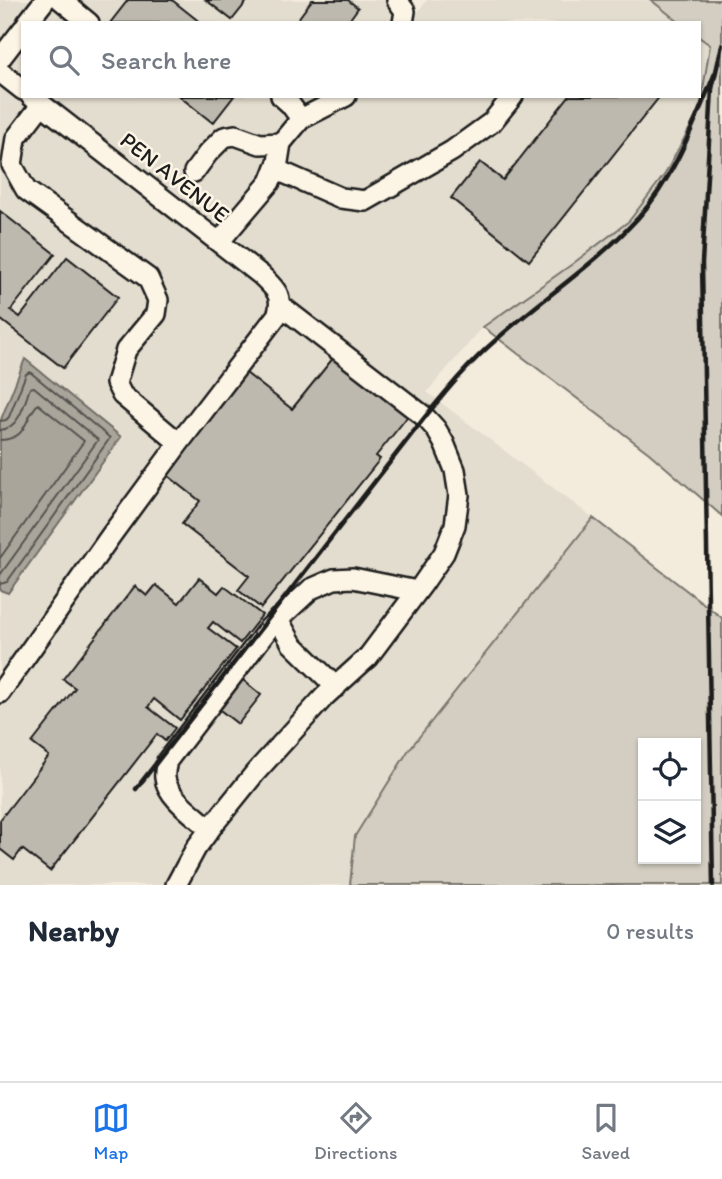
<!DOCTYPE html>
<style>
:root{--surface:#fff;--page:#f2f2f3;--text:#1f2937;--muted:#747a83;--line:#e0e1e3;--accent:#1a73e8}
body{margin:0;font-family:Itim,sans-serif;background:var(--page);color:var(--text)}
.controls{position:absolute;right:21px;bottom:21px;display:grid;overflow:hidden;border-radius:0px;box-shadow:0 2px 5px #0004}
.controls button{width:63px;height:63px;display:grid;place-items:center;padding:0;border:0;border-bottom:2px solid var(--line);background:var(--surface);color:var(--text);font:35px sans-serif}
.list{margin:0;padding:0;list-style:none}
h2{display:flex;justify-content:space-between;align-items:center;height:91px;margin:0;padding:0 28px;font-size:30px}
h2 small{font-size:23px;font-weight:400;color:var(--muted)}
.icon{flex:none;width:38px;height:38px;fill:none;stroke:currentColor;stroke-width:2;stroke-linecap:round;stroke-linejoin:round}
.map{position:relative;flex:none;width:722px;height:885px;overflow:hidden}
.search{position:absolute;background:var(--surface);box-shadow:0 2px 5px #0004;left:21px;right:21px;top:21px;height:77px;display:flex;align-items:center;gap:18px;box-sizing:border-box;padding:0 24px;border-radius:0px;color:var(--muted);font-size:26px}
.sheet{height:196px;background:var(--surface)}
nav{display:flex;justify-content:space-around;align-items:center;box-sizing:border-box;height:98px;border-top:2px solid var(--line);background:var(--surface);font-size:19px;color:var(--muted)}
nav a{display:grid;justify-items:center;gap:4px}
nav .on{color:var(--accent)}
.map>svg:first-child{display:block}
.built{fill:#e3ddcf}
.green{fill:#d3cec1;stroke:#78756e;stroke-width:2;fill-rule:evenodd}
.water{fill:#aaa59b;stroke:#716e68;stroke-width:2}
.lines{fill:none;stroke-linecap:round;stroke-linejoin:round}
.shore{stroke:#55534f;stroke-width:2}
.building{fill:#beb9ae;stroke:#1c1c1c;stroke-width:2}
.minor-casing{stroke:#1c1c1c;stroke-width:24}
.minor{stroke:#fcf5e5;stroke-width:19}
.rail{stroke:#1c1c1c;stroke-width:4.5}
.labels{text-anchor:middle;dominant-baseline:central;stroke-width:5;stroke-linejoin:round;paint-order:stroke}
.street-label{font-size:23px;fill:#1c1c1c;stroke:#fcf5e5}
</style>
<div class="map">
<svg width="722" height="885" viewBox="0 0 722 885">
<rect width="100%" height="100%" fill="#f3ecdd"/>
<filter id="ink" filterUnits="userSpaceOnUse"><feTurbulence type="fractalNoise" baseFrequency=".0143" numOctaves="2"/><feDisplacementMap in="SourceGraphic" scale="14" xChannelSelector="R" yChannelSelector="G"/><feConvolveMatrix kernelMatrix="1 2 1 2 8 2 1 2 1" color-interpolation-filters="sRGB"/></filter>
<g filter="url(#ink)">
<path class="built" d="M0 0H398L416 14 427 0H651L680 23H23V96H699V37L710 45 700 109 665 174 629 221 571 265 483 327 427 392 593 518 408 751 355 836 350 885H0V590L8 592 121 437 25 359 0 422Z"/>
<path class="green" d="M651 0H722V516L649 453 483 327 571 265 629 221 665 174 700 109 710 45 699 37V23H680Z
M593 518 722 618V885H350L355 836 408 751ZM643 743H696V859H643Z"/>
<path class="water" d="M25 359 121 437 8 593 0 590V422Z"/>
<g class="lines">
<path class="shore" d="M0 421 6 420 9 417 26 374 30 372 110 438 7 582 0 584
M0 430C20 428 24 404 30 388L34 387 98 440 0 575
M0 440C29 439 23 419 38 404L84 441 0 558"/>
</g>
<path class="building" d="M128 0H172L201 23H110Z
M206 0H248L232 20Z
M312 0H348L358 8 347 23H295Z
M179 96H234L213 123Z
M569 96H660L529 261 451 198 480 162 503 180Z
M0 211 55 254 11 310 20 317 67 257 118 297 63 368 0 319Z
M334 357 408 416 376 456 380 459 261 608 238 590 249 576 182 524 200 501 166 474 246 373 292 409Z
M199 578 218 593 224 586 262 615 240 643 213 622 208 628 236 649 180 720 154 699 148 707 175 728 165 741 157 734 50 871 22 849 14 860 0 849V820L49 756 32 743 75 688 63 679 135 586 147 596 156 585 179 603Z
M243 680 261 695 238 724 220 710Z"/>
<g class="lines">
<defs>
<path id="minor" d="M61 0 89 23
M397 0 405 11 403 23
M27 23 45 0
M0 59 23 29
M0 72 23 90
M281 96 290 104 301 119
M42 104 16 138 12 165 26 190 148 278 158 300 156 314 126 350 116 383 122 395 179 443
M275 169 341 198 365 201 452 151 492 122 513 96
M194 172 208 153 224 137 235 135 260 144 281 143
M219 242 270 182 278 162 281 143 301 119 346 96
M278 619 292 644 336 687
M0 693 112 534 179 443 278 314C283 294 275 289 261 275L31 96
M210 829C196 816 167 797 165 778 164 772 166 766 167 761L269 628 311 589 334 579 353 578 417 591
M176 885 196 848 213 825 255 773 325 696 368 657 422 585 444 553 455 525 459 495 455 470 444 443 436 429 425 417 280 305"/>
</defs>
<use href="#minor" class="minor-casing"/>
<use href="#minor" class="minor"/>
<path class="rail" d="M136 789 425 417C448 389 470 362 497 339 543 298 596 264 638 218 675 177 694 123 715 73
M713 885 702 263 712 89 722 45"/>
</g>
</g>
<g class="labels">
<g class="street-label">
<text transform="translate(175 177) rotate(38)">PEN AVENUE</text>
</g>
</g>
</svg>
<div class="controls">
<button><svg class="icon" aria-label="locate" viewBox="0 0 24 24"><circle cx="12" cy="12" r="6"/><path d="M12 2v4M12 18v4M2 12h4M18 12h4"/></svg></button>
<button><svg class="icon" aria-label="layers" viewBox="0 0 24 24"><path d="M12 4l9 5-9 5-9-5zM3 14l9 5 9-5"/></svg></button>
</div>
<div class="search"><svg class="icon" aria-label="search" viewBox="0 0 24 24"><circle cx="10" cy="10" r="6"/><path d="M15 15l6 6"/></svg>Search here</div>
</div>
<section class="sheet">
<h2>Nearby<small>0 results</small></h2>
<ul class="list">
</ul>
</section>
<nav>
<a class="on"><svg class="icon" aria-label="map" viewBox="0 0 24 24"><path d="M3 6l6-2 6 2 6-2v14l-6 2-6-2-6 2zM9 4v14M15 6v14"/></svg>Map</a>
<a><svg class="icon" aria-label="directions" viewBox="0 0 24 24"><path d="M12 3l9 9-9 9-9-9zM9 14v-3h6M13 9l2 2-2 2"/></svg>Directions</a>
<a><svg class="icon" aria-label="saved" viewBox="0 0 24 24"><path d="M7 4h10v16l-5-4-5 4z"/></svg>Saved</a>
</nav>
